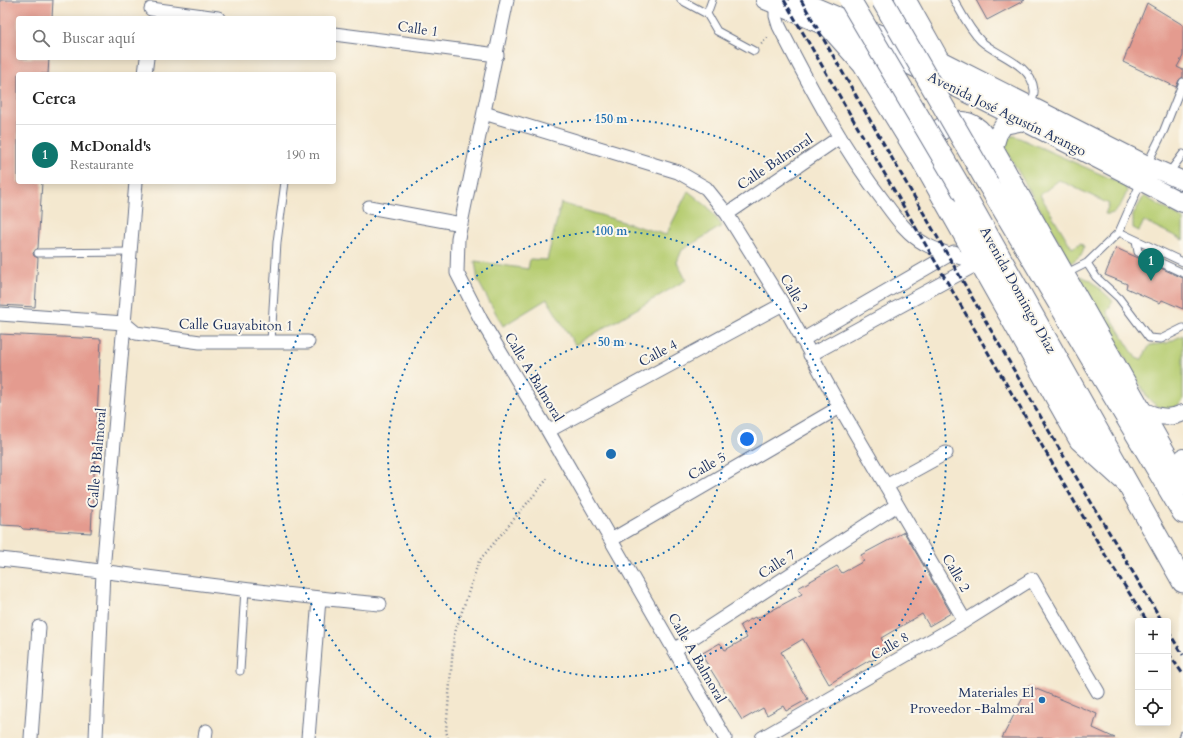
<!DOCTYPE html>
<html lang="es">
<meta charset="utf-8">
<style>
:root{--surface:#fff;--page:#f6f6f6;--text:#222;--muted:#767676;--line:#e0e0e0;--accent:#0f766e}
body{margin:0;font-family:Cardo,serif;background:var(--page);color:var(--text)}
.controls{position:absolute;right:12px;bottom:12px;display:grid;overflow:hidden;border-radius:4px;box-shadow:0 2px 10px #0003}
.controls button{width:36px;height:36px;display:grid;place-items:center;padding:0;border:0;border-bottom:1px solid var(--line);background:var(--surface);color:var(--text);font:20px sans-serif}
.you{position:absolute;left:747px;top:439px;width:14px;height:14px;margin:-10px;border:3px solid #fff;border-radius:50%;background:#1a73e8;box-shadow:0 0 0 6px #1a73e833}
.badge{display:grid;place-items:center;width:26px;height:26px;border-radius:50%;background:var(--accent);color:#fff;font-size:13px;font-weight:700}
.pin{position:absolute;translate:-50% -33px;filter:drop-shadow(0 1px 2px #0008)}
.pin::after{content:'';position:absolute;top:21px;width:14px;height:12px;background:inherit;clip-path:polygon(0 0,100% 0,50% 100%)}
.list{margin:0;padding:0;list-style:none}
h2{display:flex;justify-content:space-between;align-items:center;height:52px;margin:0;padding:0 16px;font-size:17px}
h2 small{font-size:13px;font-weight:400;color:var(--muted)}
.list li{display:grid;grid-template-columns:26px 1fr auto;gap:12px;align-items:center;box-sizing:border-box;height:60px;padding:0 16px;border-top:1px solid var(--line)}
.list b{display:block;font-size:15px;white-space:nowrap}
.list p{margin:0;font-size:13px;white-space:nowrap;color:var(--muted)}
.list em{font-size:13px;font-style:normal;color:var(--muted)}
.icon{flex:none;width:22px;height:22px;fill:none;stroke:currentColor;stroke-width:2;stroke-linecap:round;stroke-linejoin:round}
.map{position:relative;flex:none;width:1183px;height:738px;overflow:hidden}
.search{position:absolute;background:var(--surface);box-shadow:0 2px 10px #0003;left:16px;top:16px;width:320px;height:44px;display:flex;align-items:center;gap:10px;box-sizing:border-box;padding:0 14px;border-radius:4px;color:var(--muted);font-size:15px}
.panel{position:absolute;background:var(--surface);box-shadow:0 2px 10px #0003;left:16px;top:72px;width:320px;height:112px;border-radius:4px}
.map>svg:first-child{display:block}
.green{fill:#b5cc70;stroke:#687e67}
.building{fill:#e49b8f}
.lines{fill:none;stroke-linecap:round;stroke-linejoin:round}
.service-casing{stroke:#677086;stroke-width:9}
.minor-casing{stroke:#677086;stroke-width:15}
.tertiary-casing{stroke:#677086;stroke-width:18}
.secondary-casing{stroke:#677086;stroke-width:20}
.primary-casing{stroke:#677086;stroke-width:23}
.path{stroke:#677086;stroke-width:2.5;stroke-dasharray:1 3;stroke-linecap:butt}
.service{stroke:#fff;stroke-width:7}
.minor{stroke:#fff;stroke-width:13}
.tertiary{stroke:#fff;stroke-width:16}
.secondary{stroke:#fff;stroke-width:18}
.primary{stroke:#fff;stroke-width:21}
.rail{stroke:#1b2f5e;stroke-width:3;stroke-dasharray:6 3;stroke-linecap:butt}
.primary-bridge-casing{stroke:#677086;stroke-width:23;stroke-linecap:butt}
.primary-bridge{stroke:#fff;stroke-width:21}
.ring{fill:none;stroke:#1f6fb2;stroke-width:2;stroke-dasharray:2 4}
.poi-dot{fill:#1f6fb2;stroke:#fbf7ec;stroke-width:1.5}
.labels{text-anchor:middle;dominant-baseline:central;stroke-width:4;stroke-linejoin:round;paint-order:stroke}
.street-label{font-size:14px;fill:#1b2f5e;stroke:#fbf7ec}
.poi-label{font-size:14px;fill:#1b2f5e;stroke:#fbf7ec;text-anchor:end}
.centre{fill:#1f6fb2;stroke:#fbf7ec;stroke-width:2}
.ring-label{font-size:12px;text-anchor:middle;font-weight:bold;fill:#1f6fb2;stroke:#fbf7ec;stroke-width:4;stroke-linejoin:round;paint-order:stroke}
</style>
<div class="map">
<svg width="1183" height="738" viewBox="0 0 1183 738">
<rect width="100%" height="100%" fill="#fbf7ec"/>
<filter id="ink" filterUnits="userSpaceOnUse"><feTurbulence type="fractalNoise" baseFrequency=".025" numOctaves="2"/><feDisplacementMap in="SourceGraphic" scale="8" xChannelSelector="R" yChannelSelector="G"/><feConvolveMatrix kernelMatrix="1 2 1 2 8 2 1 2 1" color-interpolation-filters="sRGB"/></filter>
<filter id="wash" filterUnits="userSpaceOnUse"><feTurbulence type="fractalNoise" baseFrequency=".012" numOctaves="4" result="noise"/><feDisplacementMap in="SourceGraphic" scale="16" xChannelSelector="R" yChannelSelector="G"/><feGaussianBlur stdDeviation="0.9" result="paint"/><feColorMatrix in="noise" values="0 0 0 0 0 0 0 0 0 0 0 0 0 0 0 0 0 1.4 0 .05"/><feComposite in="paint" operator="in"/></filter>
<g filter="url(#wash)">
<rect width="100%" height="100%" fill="#f4e8cf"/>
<path class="green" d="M1010 136H1015L1125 185 1127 192C1122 202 1118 216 1105 214L1109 204 1059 180 1040 195 1072 248 1081 243 1084 247 1082 254 1071 263 1007 152 1006 141Z
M688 191 708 207 722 226 682 250 677 262 686 280 575 345 547 299 503 326 478 281 475 261 528 269 530 259 547 260 561 203 666 235Z
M1144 196 1183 219V240L1144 221 1139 231 1133 228V215Z
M1080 276 1090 280 1113 301 1107 312 1136 358 1141 360 1150 345 1167 343 1183 335V400C1172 415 1157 409 1147 397L1079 277Z"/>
<g id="blocks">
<path class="building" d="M0 0H53L52 18H18V58H49L48 74H18V182H42L38 248 33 253 34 256 38 258 35 307 0 305Z
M976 0H1025L987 20Z
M1147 3 1183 25V56L1177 67 1183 70V77L1179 80 1176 87 1123 62Z
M1116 248 1183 278V309L1162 300 1160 303 1126 288 1127 284 1105 275Z
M0 334 101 339 91 533 23 529 20 526 0 525Z
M904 532 951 613 929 626 922 614 881 638 889 651 871 661 870 660 829 684 803 639 781 652 808 699 786 711 783 706 767 715 763 708 742 720 701 654 720 643 725 650 747 638 740 625 755 617 756 619 802 594 798 588 837 566 842 573 864 561 861 555Z
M1029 686 1097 714 1093 728 1115 738H1002Z"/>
</g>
</g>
<g filter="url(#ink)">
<use href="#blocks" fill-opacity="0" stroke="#677086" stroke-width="1"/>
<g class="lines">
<defs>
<path id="service" d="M681 0 707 14 717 31 754 51
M954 0C962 14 969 29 981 41 997 56 1032 64 1034 90 1035 94 1032 100 1031 105
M707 14 712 0
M1147 164 1164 130 1183 82
M1168 174 1183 154
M1119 232 1183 262
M1136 240 1138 252 1183 273
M38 253 130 252
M1087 263 1096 277 1119 298 1149 338 1161 339 1183 328
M1065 274 1087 263 1119 232 1141 182
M271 342 277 242 285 182
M240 671 245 589
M1182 738 1183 735"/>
<path id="minor" d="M507 0 458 238 457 273 481 320 548 431 725 738
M776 5V16L779 26C810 87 843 149 885 203 896 218 908 235 925 244 941 253 961 258 979 263
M151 9 218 18
M334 34 497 55
M145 74 147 58
M484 113 678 172 706 188 727 214 783 304 840 407 965 621
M369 207 461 224
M727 214 840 137
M0 314 124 323 136 333 200 342H308
M802 340 954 252
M810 355 979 263
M548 431 783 304
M886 486 946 453
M611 540 840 407
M0 559C127 573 253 593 380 604
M674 650 897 505
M31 738 39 627
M96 738 103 571 136 182
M205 738 206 731
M308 738 319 599
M762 738 965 621 1032 579 1098 692"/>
<path id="tertiary" d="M1140 409C1154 416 1168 420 1183 413
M1177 475 1183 457"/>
<path id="secondary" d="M765 0C908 60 1045 132 1183 203
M799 0 938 59 1147 165 1183 181
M993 150 998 134 1004 125 1024 121"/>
<path id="primary" d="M905 0 938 59
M831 28 863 64 923 162 1080 440 1125 481
M925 154C930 132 955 112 976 128 983 132 988 144 993 150L1183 485
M988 184 1183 513
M965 195 1183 582"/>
</defs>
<use href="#service" class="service-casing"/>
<use href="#minor" class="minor-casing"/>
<use href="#tertiary" class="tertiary-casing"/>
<use href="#secondary" class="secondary-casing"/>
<use href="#primary" class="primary-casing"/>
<path class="path" d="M761 44 769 36
M448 738 446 731 454 635 479 561 549 477"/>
<use href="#service" class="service"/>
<use href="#minor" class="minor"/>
<use href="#tertiary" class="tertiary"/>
<use href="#secondary" class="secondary"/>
<use href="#primary" class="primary"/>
<path class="rail" d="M784 0 1107 558 1147 621
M801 0 1057 445 1162 621
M1168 631 1183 655
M1168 653 1183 674"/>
<defs>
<path id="primary-bridge" d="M850 0 965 195
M882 0 988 184"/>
</defs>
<use href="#primary-bridge" class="primary-bridge-casing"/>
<use href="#primary-bridge" class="primary-bridge"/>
</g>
</g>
<g class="ring">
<circle cx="611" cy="454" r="112"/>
<circle cx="611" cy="454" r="223"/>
<path d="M431 737A335 335 0 1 1 791 737"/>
</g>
<circle class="poi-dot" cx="1042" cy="700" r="4"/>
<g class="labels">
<g class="street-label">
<text transform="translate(418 29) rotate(8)">Calle 1</text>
<text transform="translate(1007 114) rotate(26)">Avenida José Agustín Arango</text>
<text transform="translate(775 162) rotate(-34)">Calle Balmoral</text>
<text transform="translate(1018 290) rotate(61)">Avenida Domingo Díaz</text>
<text transform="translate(794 293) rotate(60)">Calle 2</text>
<text transform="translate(236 325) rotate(1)">Calle Guayabiton 1</text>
<text transform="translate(658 353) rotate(-28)">Calle 4</text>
<text transform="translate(534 377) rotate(59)">Calle A Balmoral</text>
<text transform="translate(97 458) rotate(-85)">Calle B Balmoral</text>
<text transform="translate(707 466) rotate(-30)">Calle 5</text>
<text transform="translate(777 564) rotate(-33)">Calle 7</text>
<text transform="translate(956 573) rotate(60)">Calle 2</text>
<text transform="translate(890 646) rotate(-30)">Calle 8</text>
<text transform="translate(697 658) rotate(60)">Calle A Balmoral</text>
</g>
<g class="poi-label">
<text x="1034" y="692">Materiales El<tspan x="1034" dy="16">Proveedor -Balmoral</tspan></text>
</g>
</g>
<circle cx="611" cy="454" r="6" class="centre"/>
<g class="ring-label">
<text x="611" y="123">150 m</text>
<text x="611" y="235">100 m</text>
<text x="611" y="346">50 m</text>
</g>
</svg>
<div class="controls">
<button>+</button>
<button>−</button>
<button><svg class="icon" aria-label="locate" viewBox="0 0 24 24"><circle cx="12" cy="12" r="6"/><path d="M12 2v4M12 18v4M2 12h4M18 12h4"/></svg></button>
</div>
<div class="you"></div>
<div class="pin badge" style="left:1151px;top:281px">1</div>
<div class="search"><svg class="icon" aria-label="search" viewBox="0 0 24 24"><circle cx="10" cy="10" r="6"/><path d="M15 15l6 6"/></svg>Buscar aquí</div>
<section class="panel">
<h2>Cerca<small></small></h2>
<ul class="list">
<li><span class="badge">1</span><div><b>McDonald's</b><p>Restaurante</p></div><em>190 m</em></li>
</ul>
</section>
</div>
